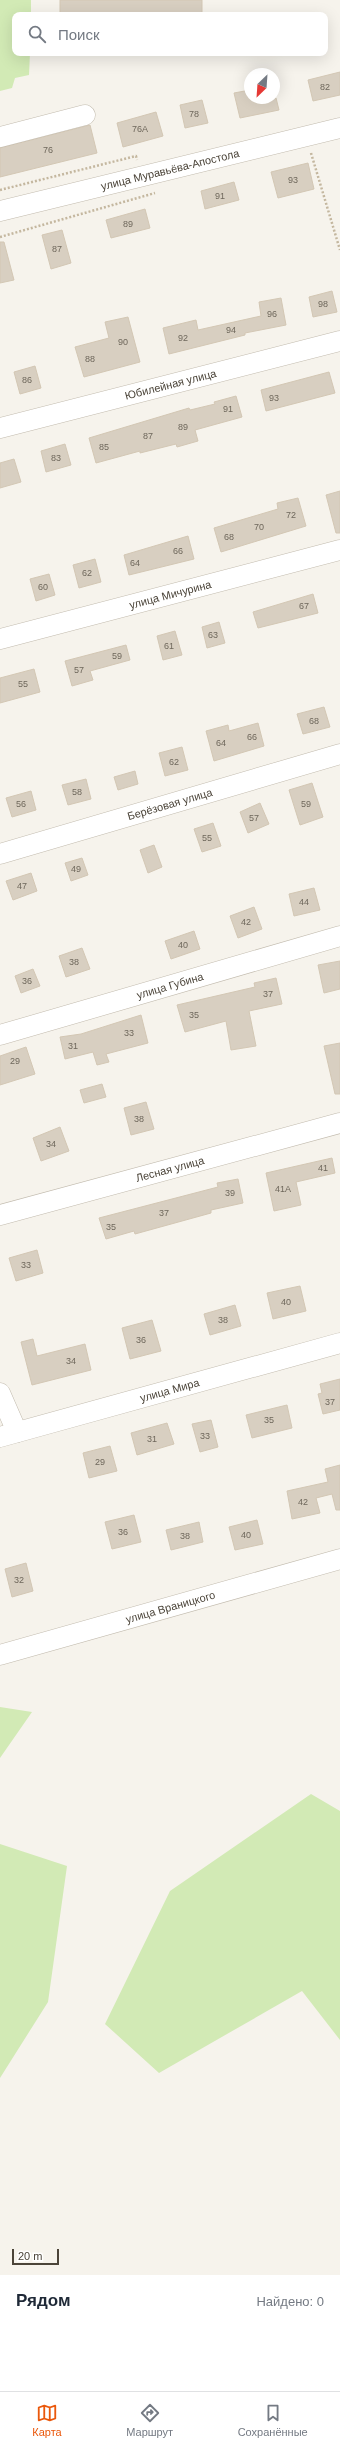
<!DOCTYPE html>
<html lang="ru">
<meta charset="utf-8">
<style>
:root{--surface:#fff;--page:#f2f2f3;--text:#1f2937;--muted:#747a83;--line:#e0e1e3;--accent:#ea580c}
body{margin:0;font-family:Arial,sans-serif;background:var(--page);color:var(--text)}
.compass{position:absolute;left:244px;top:68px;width:36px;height:36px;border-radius:50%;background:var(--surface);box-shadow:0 4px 16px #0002;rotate:205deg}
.scale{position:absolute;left:12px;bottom:10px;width:47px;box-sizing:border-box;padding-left:4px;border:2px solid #4b4439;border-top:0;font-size:11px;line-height:14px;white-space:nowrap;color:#4b4439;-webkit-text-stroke:3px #fff;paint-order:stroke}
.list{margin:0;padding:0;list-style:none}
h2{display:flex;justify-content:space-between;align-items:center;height:52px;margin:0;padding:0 16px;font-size:17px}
h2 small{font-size:13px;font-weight:400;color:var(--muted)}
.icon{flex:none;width:22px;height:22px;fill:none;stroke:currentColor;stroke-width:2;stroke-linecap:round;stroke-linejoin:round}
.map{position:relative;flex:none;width:340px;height:2275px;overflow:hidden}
.search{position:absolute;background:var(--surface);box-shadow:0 4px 16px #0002;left:12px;right:12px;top:12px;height:44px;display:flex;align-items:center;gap:10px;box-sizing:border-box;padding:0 14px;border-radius:8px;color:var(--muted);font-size:15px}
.sheet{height:116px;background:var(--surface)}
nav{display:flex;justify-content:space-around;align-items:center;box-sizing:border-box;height:56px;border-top:1px solid var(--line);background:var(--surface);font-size:11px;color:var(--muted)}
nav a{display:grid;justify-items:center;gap:2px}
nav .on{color:var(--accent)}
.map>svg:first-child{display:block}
.green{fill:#d2eab5}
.building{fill:#d8cfc1;stroke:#d3c7b4}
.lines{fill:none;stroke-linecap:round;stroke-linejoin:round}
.minor-casing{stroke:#c2bbae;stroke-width:21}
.path{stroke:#c4b79f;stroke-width:2.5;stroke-dasharray:2 2;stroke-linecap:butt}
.minor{stroke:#fff;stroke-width:20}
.labels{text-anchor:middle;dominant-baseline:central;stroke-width:4;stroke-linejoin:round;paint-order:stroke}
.number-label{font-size:9px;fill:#6e675b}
.street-label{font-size:11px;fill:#4b4439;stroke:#fff}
</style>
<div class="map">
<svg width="340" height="2275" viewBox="0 0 340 2275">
<rect width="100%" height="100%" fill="#f6f3ec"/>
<path class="green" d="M0 0H31V15H15V53H30L29 75 15 78 12 88 0 91Z
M0 1707 32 1712 0 1758Z
M311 1794 340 1811V2040L302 1991 159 2073 105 2024 170 1891Z
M0 1844 67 1866 48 2002 0 2078Z"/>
<path class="building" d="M60 0H202V15H60Z
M340 72V95L313 101 308 80Z
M250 90V98H276L279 110 240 118 234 93Z
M202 100 208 123 185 128 180 105Z
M156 112 163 136 123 147 117 123Z
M90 125 97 153 0 177V148Z
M308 163 314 189 278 198 271 172Z
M234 182 239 200 205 209 201 191Z
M145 209 150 228 111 238 106 220Z
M62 230 71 263 51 269 42 235Z
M0 242H4L14 280 0 283Z
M332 291 337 312 313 317 309 297Z
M281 298 286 325 245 333V335L169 354 163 328 196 320 198 330 261 316 259 302Z
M128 317 140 362 84 377 75 347 109 338 105 322Z
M35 366 41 388 20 394 14 372Z
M329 372 335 393 266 411 261 390Z
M236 396 242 417 195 430 198 441 177 447 176 444 140 453V451L96 463 89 438 189 408 190 410 215 404 214 402Z
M65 444 71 465 46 472 41 451Z
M14 459 21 482 0 488V463Z
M340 491V533H336L326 495Z
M298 498 306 526 221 552 214 528 278 509 277 503Z
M188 536 194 559 129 575 124 555Z
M95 559 101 582 79 588 73 565Z
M49 574 55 595 36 601 30 579Z
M313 594 318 613 258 628 253 612Z
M219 622 225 643 207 648 202 627Z
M175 631 182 655 163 660 157 636Z
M126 645 130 660 90 671 93 680 72 686 65 661Z
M34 669 40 692 0 703V678Z
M324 707 330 727 303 734 297 714Z
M258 723 264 746 214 761 206 731 228 725 229 731Z
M182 747 188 770 165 776 159 753Z
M135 771 138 784 118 790 114 777Z
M86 779 91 799 68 805 62 785Z
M312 783 323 817 300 825 289 790Z
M31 791 36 810 12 817 6 798Z
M260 803 269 824 248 833 240 812Z
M213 823 221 846 202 852 194 829Z
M154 845 162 867 148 873 140 850Z
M82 858 88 875 71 881 65 863Z
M31 873 37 891 13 900 6 881Z
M314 888 320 910 294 916 289 894Z
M254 907 262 929 238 938 230 916Z
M194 931 200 949 171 959 165 941Z
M82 948 90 969 66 977 59 956Z
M340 961V989L324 993 318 965Z
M33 969 40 986 21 993 15 976Z
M276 978 282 1004 249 1011 256 1046 231 1050 226 1021 185 1032 177 1005 255 987 254 983Z
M141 1015 148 1043 106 1054 109 1062 97 1065 93 1052 65 1059 60 1037 81 1034Z
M340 1043V1094H335L324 1046Z
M26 1047 35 1074 0 1085V1056Z
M102 1084 106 1097 84 1103 80 1090Z
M146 1102 154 1129 131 1135 124 1108Z
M60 1127 69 1151 41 1161 33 1138Z
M332 1158 335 1173 296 1182 301 1205 274 1211 266 1173Z
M238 1179 243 1203 211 1210V1213L135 1234 134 1231 106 1239 99 1218 218 1187 217 1183Z
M37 1250 43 1273 16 1281 9 1258Z
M300 1286 306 1311 273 1319 267 1293Z
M235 1305 241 1326 210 1335 204 1314Z
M152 1320 161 1351 130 1359 122 1328Z
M33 1339 37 1356 85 1344 91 1370 32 1385 21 1342Z
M340 1379V1410L323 1414 318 1394 322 1393 320 1384Z
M287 1405 292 1428 252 1438 246 1415Z
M211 1420 218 1447 200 1452 192 1424Z
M167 1423 174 1444 137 1455 131 1433Z
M110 1446 117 1471 89 1478 83 1453Z
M340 1465V1510H336L332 1494 316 1498 320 1513 292 1519 287 1491 328 1482 325 1469Z
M134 1515 141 1542 112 1549 105 1522Z
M257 1520 263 1544 235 1550 229 1527Z
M199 1522 203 1542 171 1550 166 1530Z
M26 1563 33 1591 12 1597 5 1569Z"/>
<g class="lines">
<defs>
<g id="minor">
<path d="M0 137 85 115"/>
<path id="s1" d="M0 211 340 128"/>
<path id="s2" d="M0 428 340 341"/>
<path id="s3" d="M0 639 340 550"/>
<path id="s4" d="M0 854 340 754"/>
<path id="s5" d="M0 1035 340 936"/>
<path id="s6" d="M0 1215 340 1123"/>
<path d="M0 1393 17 1432"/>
<path id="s7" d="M0 1437 340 1343"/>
<path id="s8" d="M0 1655 340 1559"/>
</g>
</defs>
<use href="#minor" class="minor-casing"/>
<path class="path" d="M311 153 340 250
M0 190 136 156 137 160
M0 237 155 193"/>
<use href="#minor" class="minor"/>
</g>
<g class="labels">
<g class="number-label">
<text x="325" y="87">82</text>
<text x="194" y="114">78</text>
<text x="140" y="129">76А</text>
<text x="48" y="150">76</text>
<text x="293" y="180">93</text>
<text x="220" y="196">91</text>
<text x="128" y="224">89</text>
<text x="57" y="249">87</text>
<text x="323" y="304">98</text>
<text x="272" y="314">96</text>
<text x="231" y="330">94</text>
<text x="183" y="338">92</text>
<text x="123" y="342">90</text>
<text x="90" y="359">88</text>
<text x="27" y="380">86</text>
<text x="274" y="398">93</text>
<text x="228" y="409">91</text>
<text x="183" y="427">89</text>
<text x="148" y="436">87</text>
<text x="104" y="447">85</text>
<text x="56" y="458">83</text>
<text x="291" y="515">72</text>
<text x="259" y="527">70</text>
<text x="229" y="537">68</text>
<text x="178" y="551">66</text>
<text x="135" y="563">64</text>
<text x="87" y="573">62</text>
<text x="43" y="587">60</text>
<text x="304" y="606">67</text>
<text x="213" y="635">63</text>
<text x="169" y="646">61</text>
<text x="117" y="656">59</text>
<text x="79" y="670">57</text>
<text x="23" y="684">55</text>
<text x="314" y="721">68</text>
<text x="252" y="737">66</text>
<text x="221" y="743">64</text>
<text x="174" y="762">62</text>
<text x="77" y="792">58</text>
<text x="21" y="804">56</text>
<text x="306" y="804">59</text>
<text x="254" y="818">57</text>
<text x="207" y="838">55</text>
<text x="76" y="869">49</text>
<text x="22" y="886">47</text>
<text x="304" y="902">44</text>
<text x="246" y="922">42</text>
<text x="183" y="945">40</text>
<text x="74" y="962">38</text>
<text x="27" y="981">36</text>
<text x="268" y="994">37</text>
<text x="194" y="1015">35</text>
<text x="129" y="1033">33</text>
<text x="73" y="1046">31</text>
<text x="15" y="1061">29</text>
<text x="139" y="1119">38</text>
<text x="51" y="1144">34</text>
<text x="323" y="1168">41</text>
<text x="283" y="1189">41А</text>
<text x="230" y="1193">39</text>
<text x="164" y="1213">37</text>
<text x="111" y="1227">35</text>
<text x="26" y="1265">33</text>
<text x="286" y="1302">40</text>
<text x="223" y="1320">38</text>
<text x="141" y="1340">36</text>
<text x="71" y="1361">34</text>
<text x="330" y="1402">37</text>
<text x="269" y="1420">35</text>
<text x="205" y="1436">33</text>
<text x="152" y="1439">31</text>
<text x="100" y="1462">29</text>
<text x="303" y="1502">42</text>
<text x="123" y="1532">36</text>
<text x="246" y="1535">40</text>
<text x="185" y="1536">38</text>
<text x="19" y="1580">32</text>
</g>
<g class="street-label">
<text stroke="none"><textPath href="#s1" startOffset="175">улица Муравьёва-Апостола</textPath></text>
<text stroke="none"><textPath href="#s2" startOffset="176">Юбилейная улица</textPath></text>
<text stroke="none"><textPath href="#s3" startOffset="176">улица Мичурина</textPath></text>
<text stroke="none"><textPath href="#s4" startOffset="177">Берёзовая улица</textPath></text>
<text stroke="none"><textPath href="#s5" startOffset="177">улица Губина</textPath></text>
<text stroke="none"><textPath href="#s6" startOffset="176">Лесная улица</textPath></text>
<text stroke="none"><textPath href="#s7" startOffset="176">улица Мира</textPath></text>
<text stroke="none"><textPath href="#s8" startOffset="177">улица Враницкого</textPath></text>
</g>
</g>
</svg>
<svg class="compass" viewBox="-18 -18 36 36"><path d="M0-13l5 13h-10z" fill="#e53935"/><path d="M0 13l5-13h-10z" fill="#747a83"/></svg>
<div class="scale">20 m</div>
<div class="search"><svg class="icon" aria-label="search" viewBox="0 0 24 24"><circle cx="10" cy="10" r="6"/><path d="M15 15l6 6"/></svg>Поиск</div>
</div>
<section class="sheet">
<h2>Рядом<small>Найдено: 0</small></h2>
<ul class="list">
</ul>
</section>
<nav>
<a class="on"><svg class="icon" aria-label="map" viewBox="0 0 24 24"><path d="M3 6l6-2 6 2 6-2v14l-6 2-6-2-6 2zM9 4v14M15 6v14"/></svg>Карта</a>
<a><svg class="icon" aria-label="directions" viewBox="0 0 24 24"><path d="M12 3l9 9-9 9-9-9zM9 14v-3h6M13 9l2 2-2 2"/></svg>Маршрут</a>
<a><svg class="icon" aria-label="saved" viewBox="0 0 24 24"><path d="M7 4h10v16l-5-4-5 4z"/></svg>Сохранённые</a>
</nav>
